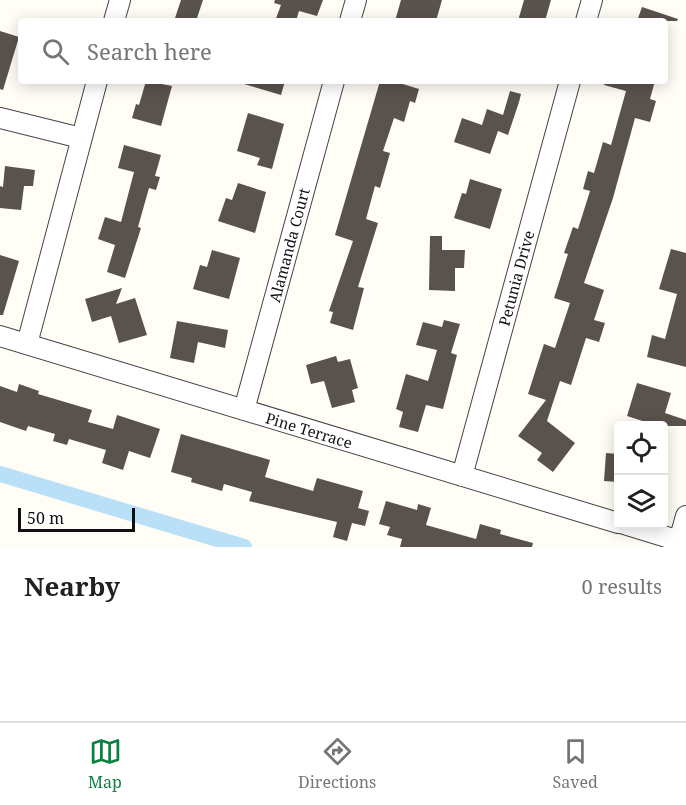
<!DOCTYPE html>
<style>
:root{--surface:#fff;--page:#f6f6f6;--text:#202124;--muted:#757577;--line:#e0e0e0;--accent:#0b8043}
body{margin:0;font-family:"Noto Serif",serif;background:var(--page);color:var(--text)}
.controls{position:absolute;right:18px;bottom:18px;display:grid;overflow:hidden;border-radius:6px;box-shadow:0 3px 15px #0003}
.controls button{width:54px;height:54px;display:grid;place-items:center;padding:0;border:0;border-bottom:2px solid var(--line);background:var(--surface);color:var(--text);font:30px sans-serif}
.scale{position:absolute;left:18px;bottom:15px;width:117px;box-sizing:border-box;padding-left:6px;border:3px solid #111;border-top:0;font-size:16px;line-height:21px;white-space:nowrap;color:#111;-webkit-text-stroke:4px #fff;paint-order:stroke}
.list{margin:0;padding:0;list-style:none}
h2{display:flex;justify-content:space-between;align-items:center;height:78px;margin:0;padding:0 24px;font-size:26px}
h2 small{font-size:20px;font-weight:400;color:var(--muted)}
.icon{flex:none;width:33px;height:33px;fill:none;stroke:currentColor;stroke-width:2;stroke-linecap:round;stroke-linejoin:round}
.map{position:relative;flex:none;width:686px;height:547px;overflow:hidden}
.search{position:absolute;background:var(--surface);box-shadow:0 3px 15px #0003;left:18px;right:18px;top:18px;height:66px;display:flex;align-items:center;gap:15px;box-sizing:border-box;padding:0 21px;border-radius:6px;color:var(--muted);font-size:22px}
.sheet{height:174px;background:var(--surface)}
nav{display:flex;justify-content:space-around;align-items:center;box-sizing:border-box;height:84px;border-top:2px solid var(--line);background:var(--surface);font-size:16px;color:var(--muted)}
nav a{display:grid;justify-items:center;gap:3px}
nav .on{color:var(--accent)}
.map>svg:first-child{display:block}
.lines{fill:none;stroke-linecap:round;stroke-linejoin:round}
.canal{stroke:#b9e0f7;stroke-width:16}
.building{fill:#5a524d}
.minor-casing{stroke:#444;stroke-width:22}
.minor{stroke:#fff;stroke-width:20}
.labels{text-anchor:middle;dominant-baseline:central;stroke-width:6;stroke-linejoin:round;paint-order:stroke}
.street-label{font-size:15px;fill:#111;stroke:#fff}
</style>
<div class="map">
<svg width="686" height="547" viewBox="0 0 686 547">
<rect width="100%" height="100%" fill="#fffdf5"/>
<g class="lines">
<path class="canal" d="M0 474 244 547"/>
</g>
<path class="building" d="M181 0H203L196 21H174Z
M275 0H323L317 16 299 11 296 21H275L281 5 274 3Z
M401 0H442L436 21H395Z
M524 0H551L545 21H518Z
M642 7 678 19 677 21H637Z
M0 31 19 37 3 90 0 89Z
M146 81 172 86 161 126 132 118 136 104 139 105Z
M245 81H285L281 95 244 84Z
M380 81H393L419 89 415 103 410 101 404 122 394 118 383 151 390 153 380 188 375 186 366 219 378 223 358 287 364 288 353 330 330 323 333 312 329 311 353 241 335 235Z
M604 81H655L650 99 656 101 650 122 635 118 613 198 584 283 604 290 594 320 605 323 599 342 586 338 571 385 560 381 547 421 575 443 553 472 537 460 542 453 518 436 546 400 528 394 544 344 555 348 570 303 554 298 568 254 564 253 573 227 578 229 590 191 583 189 588 171 594 173 603 142 611 145 626 91 604 85Z
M510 91 521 94 519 102 508 135 498 131 490 154 454 142 462 118 482 125 487 109 503 115Z
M248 113 284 124 272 169 257 165 260 158 237 151Z
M124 145 161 155 155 176 160 177 156 190 149 188 138 227 141 228 125 278 107 272 115 245 98 239 105 217 121 222 134 172 118 168Z
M5 166 35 170 33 186H24L21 210 0 208V186L3 187Z
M470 179 502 189 490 229 454 218 462 193 466 194Z
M238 183 266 192 255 233 218 221 226 198 232 200Z
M430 236H442V250H465L464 268H455V291L429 290Z
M671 249 686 253V367L647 357 652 335 665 339 677 294 659 289Z
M212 250 240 258 229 299 193 289 200 265 207 267Z
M0 255 19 261 3 315H0Z
M122 288 116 304 135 298 147 335 119 343 111 316 92 322 85 299Z
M444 320 460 324 451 353 457 355 443 409 426 405 418 432 399 427 403 412 396 409 406 374 428 381 437 350 416 345 423 322 442 327Z
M177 321 228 330 225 348 198 342 194 363 170 358Z
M336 356 338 362 350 359 358 388 352 390 355 402 332 408 324 381 311 384 306 365Z
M637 383 671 393 665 413 686 420V426H658L627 416Z
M19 384 39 391 38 394 92 410 88 422 113 429 117 415 160 429 150 458 129 451 123 470 102 463 106 450 69 439 67 445 53 441 55 434 28 426 26 431 0 422V386L17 392Z
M181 434 270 460 265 477 313 491 317 478 363 491 358 508 369 511 365 526 352 523 347 541 333 537 337 522 249 501 252 492 224 484 222 491 191 482 192 478 171 472Z
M606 453 618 454V482L604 481Z
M386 501 417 510 418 504 431 508 426 525 476 539 480 524 501 530 500 534 533 543 532 547H400L402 539 387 535 390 527 379 524Z"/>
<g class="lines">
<defs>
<path id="minor" d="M114 21 120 0
M350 21 356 0
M586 21 592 0
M0 118 81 138
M0 336 618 523
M27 344 97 81
M244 410 334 81
M462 476 570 81
M624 524 686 543
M679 541 686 516"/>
</defs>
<use href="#minor" class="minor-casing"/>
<use href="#minor" class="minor"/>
</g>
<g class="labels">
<g class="street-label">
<text transform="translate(289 245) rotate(-75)">Alamanda Court</text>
<text transform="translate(516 278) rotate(-75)">Petunia Drive</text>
<text transform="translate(309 430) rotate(17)">Pine Terrace</text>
</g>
</g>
</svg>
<div class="controls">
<button><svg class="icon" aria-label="locate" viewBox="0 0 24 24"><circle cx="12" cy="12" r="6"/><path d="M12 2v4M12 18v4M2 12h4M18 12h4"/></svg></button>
<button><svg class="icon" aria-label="layers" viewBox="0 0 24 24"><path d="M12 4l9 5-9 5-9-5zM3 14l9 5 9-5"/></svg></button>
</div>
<div class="scale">50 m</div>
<div class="search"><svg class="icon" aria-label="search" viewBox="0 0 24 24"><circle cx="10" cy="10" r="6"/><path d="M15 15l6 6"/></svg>Search here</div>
</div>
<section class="sheet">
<h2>Nearby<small>0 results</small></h2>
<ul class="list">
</ul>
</section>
<nav>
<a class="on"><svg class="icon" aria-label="map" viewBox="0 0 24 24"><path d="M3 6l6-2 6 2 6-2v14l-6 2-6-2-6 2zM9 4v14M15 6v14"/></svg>Map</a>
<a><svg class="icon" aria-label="directions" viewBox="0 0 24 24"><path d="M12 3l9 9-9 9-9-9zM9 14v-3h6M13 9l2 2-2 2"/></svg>Directions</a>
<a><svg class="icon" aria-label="saved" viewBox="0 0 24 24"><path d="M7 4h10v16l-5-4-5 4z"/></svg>Saved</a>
</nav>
